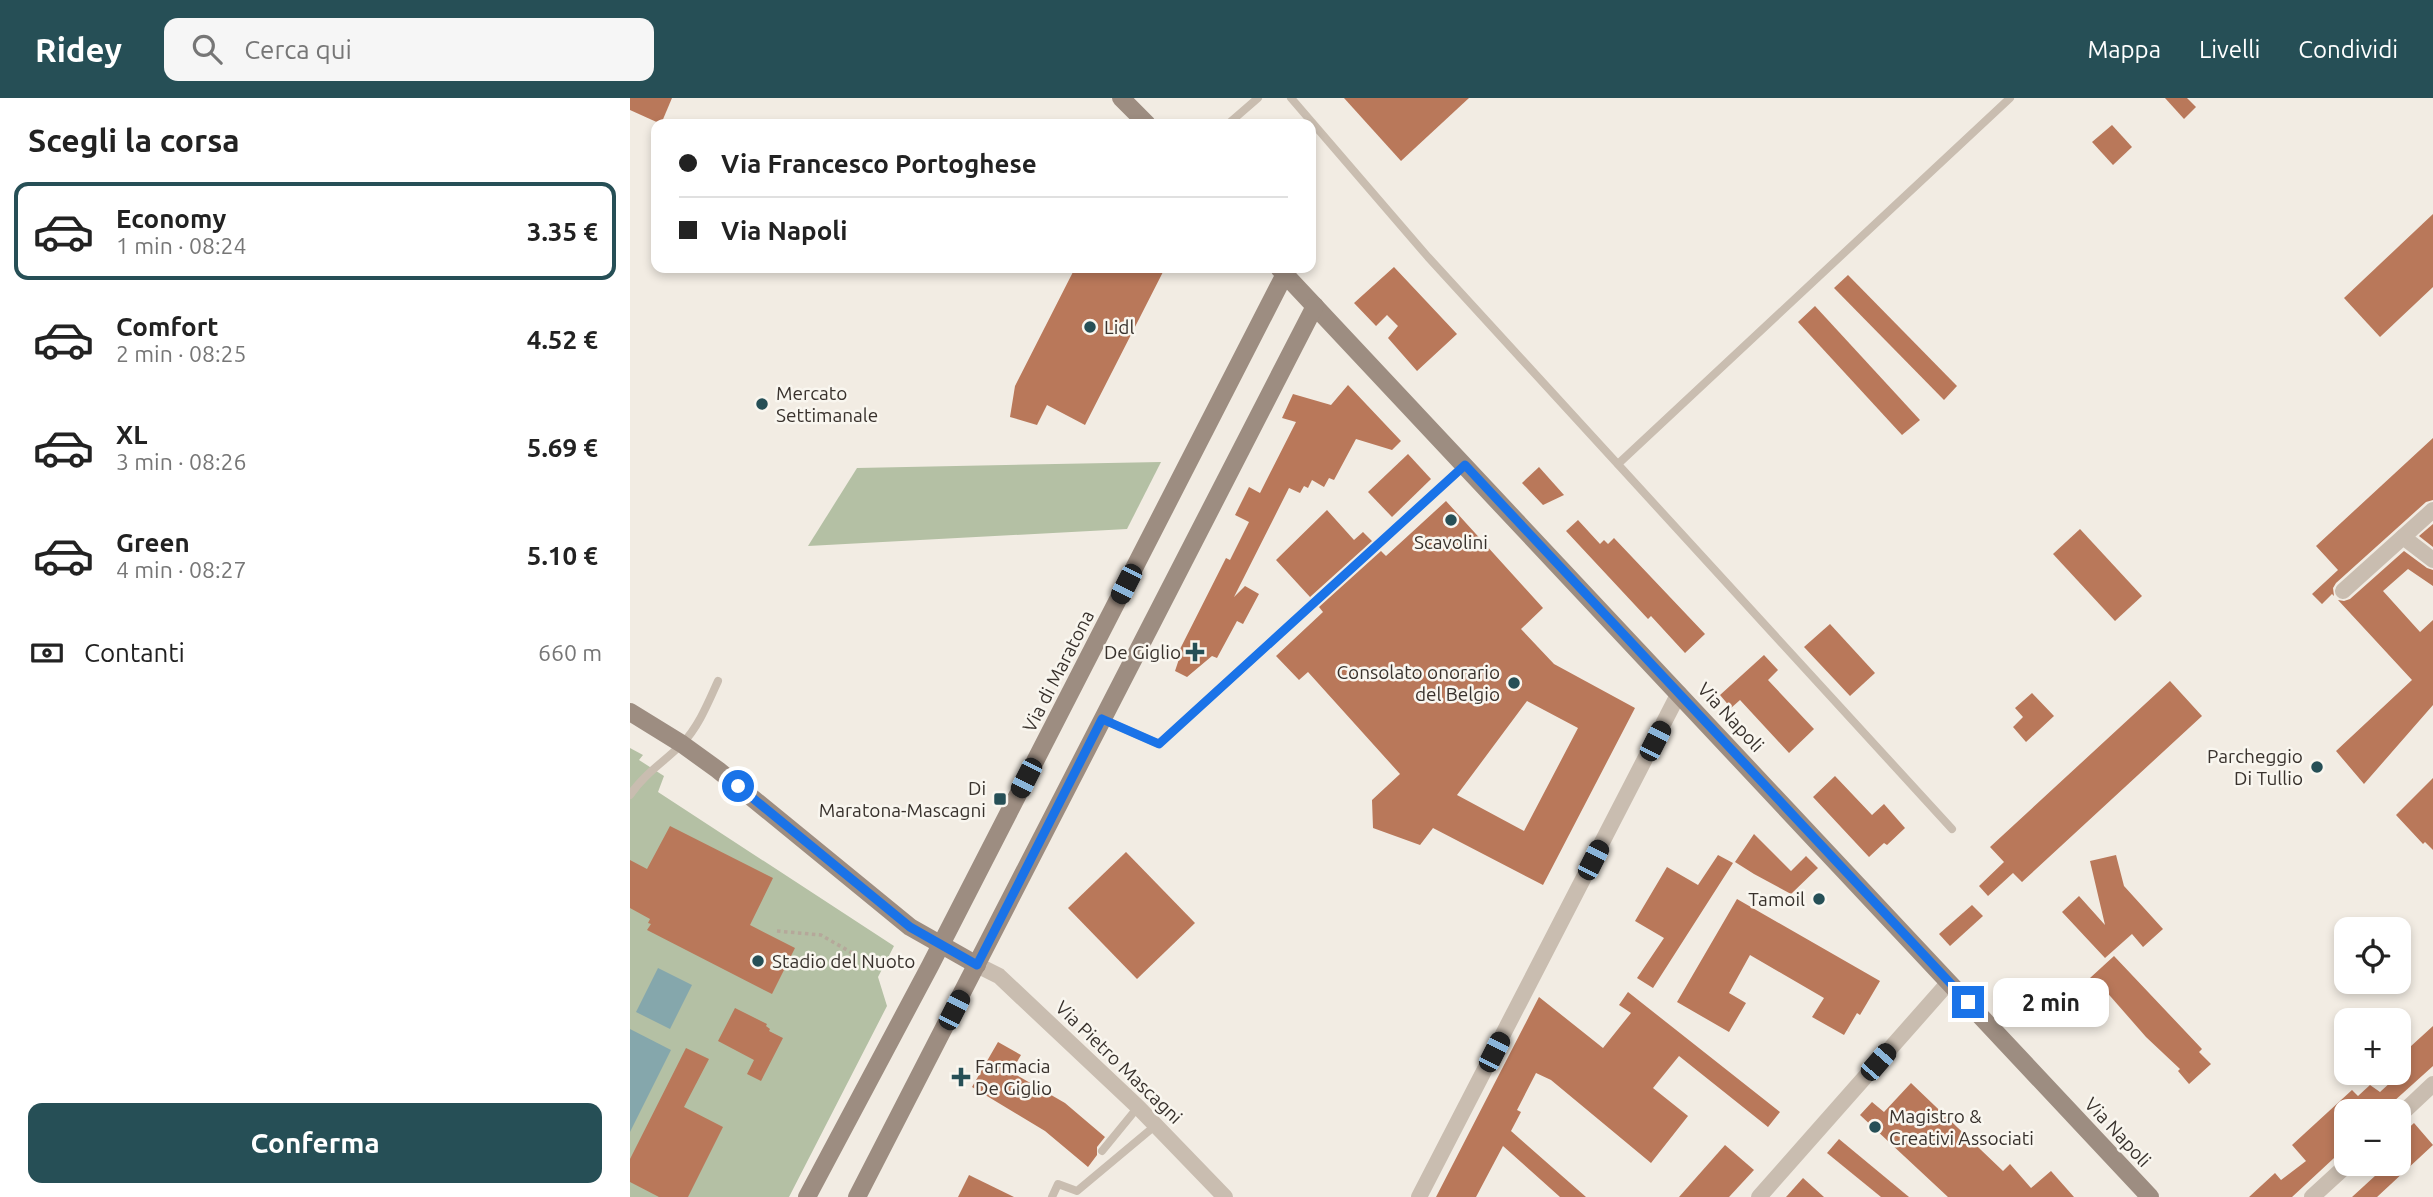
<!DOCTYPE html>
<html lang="it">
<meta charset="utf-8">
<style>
body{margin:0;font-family:Ubuntu,sans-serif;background:#f6f6f6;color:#222;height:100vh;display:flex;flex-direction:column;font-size:26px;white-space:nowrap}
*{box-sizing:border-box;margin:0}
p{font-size:23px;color:#767676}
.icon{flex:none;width:38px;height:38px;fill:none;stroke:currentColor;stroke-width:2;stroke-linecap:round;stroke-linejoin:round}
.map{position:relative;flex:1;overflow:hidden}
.panel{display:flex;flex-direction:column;background:#fff;width:630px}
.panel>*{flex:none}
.top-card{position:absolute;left:21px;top:21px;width:665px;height:154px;border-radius:14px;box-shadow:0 4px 10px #0003;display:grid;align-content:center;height:154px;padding:0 28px;background:#fff}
.controls{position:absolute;left:1704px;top:819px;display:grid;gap:14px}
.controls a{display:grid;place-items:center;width:77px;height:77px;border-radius:14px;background:#fff;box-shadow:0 4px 10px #0003;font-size:35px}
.end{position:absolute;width:32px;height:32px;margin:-16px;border:9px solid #1a73e8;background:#fff;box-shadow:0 0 0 4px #fff}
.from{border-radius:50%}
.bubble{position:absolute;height:49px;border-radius:14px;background:#fff;box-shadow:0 4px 10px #0003;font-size:23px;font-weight:700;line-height:49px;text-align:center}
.car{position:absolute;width:21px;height:42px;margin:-21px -10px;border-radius:9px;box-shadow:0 0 5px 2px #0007;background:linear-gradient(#222 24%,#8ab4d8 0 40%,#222 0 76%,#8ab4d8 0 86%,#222 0)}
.top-card b{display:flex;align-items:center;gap:24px;height:66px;font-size:26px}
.top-card b+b{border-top:2px solid #e0e0e0}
.top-card i{width:18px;height:18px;background:#222}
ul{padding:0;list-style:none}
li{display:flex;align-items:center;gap:21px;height:98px;margin:0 14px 10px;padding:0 14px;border:4px solid transparent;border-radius:14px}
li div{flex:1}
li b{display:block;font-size:26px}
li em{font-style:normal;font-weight:700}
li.on{border-color:#264f56}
li>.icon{width:63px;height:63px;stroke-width:1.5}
h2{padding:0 28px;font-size:32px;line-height:84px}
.pay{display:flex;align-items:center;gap:18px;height:77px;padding:0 28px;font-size:26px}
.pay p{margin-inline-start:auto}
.cta{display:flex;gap:14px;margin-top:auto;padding:14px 28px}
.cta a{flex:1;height:80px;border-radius:14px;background:#264f56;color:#fff;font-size:28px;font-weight:700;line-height:80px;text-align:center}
header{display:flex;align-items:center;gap:42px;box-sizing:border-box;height:98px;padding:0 35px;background:#264f56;color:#fff}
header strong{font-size:33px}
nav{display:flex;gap:38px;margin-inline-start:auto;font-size:24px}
.search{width:490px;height:63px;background:#f6f6f6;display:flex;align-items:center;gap:18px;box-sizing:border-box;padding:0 24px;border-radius:14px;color:#767676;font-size:26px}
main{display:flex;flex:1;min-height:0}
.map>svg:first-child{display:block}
.green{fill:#b4c0a4}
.water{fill:#85a7ac}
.building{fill:#b9785a;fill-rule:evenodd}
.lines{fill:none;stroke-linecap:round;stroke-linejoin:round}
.path{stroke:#b5a89a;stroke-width:3.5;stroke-dasharray:3.5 3.5;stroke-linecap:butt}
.lane{stroke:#c9bdb0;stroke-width:8}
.street{stroke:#c9bdb0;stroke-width:16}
.secondary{stroke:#9d8d81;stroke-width:18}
.route{stroke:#1a73e8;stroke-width:9}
.poi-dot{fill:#264f56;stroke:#f9f6ef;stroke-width:2.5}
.labels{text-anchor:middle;stroke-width:5;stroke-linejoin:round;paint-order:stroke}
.poi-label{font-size:19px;fill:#39322d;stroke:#f9f6ef;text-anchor:start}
.street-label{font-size:19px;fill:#39322d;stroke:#f9f6ef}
</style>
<header>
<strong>Ridey</strong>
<div class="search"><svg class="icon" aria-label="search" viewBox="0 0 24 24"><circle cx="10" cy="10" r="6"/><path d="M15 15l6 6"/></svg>Cerca qui</div>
<nav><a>Mappa</a><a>Livelli</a><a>Condividi</a></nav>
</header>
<main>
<section class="panel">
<h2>Scegli la corsa</h2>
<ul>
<li class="on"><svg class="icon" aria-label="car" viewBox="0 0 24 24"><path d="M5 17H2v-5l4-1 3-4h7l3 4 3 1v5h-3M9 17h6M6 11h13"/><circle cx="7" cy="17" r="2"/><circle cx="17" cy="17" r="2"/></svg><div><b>Economy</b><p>1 min · 08:24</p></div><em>3.35 €</em></li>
<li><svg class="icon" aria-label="car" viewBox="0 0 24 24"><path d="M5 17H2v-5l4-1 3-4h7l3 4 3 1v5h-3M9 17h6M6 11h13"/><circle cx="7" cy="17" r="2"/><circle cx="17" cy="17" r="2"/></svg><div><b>Comfort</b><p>2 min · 08:25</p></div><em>4.52 €</em></li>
<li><svg class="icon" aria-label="car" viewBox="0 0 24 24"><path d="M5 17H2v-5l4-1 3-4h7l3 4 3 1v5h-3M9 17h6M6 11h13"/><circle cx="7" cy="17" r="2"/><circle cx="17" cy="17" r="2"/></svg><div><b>XL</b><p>3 min · 08:26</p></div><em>5.69 €</em></li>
<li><svg class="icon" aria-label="car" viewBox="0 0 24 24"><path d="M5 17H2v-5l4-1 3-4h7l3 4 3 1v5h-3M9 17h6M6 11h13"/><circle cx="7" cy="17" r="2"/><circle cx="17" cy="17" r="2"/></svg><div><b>Green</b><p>4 min · 08:27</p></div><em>5.10 €</em></li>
</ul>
<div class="pay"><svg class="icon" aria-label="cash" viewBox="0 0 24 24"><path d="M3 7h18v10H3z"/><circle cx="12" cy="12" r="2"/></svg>Contanti<p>660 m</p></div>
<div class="cta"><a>Conferma</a></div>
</section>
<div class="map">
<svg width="1803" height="1099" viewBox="0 0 1803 1099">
<rect width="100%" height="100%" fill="#f2ece3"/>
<g class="green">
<path d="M 531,364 L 497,431 L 178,448 L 227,370 Z"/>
<path d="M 0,650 L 13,657 L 9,662 L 34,678 L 28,694 L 264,848 L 248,879 L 257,908 L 159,1099 L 0,1099 Z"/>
</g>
<g class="water">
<path d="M 28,870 L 62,887 L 40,931 L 6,914 Z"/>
<path d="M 0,931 L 41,952 L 0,1034 Z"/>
</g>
<g class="building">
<path d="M 0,0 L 42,0 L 31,26 L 0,12 Z"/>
<path d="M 714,0 L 839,0 L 771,63 Z"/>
<path d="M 1535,0 L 1557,0 L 1566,9 L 1554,21 Z"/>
<path d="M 1482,27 L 1502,49 L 1483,67 L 1462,44 Z"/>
<path d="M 1803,116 L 1803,189 L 1750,239 L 1714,200 Z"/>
<path d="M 764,169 L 827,236 L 787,273 L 758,240 L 768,228 L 757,217 L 746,228 L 724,205 Z"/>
<path d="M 445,170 L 535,170 L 455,327 L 417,307 L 407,327 L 380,319 L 385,288 Z"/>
<path d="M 1218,177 L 1327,288 L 1314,302 L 1204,190 Z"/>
<path d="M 1185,208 L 1290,322 L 1272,337 L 1168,224 Z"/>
<path d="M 718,287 L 771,343 L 762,352 L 726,341 L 704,382 L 699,380 L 694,389 L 682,382 L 678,390 L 674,388 L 670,395 L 659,390 L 604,499 L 615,488 L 629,496 L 613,526 L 607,523 L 587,560 L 582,558 L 557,579 L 545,573 L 549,561 L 546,559 L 596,460 L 600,462 L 619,424 L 605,417 L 619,389 L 630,395 L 666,324 L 652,320 L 663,296 L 701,307 Z"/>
<path d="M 1803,340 L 1803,402 L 1796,404 L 1706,485 L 1703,490 L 1704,498 L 1702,496 L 1692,506 L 1682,496 L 1708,472 L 1686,448 Z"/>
<path d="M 778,356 L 801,381 L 762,419 L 738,394 Z"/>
<path d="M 909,369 L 934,397 L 913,407 L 892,385 Z"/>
<path d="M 816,403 L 913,510 L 891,531 L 924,566 L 1005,610 L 913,787 L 803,730 L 790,747 L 743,730 L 742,702 L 770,676 L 678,574 L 669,582 L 646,558 L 693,514 L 689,509 L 751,453 L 756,458 ZM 897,603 L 948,630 L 894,733 L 827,697 Z"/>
<path d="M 697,412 L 724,442 L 733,434 L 742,443 L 680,499 L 646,462 Z"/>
<path d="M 948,422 L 970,446 L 974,442 L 978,446 L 984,440 L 1075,536 L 1055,555 L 1021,518 L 1018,521 L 936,433 Z"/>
<path d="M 1803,426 L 1803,449 L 1789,438 Z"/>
<path d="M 1450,431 L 1512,498 L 1485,523 L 1423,456 Z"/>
<path d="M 1774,453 L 1797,470 L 1803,472 L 1803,488 L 1778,471 L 1753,493 L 1790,534 L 1803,522 L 1803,607 L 1734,686 L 1706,653 L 1782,582 L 1708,502 L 1714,503 L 1720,501 Z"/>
<path d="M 1200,526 L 1245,575 L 1220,598 L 1174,549 Z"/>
<path d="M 1134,557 L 1148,572 L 1138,582 L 1184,631 L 1159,655 L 1110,602 L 1101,610 L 1090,597 Z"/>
<path d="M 1540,583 L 1572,618 L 1392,784 L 1383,775 L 1358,798 L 1349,788 L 1374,764 L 1360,749 Z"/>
<path d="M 1402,595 L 1424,618 L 1396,644 L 1383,629 L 1393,619 L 1385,610 Z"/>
<path d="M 1205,678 L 1242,717 L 1254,706 L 1275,730 L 1257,747 L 1254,745 L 1239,759 L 1183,699 Z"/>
<path d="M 1803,680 L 1803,752 L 1795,744 L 1793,746 L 1766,717 Z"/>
<path d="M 40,728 L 143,780 L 120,827 L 165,850 L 142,896 L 17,832 L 21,826 L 18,825 L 20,821 L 0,810 L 0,762 L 17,771 Z"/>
<path d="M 1124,736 L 1161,773 L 1176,758 L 1188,770 L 1161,796 L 1124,776 L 1105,764 Z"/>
<path d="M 496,754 L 565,825 L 507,881 L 438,810 Z"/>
<path d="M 1088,757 L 1103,765 L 1023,890 L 1007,880 L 1034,840 L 1005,823 L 1037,769 L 1068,787 Z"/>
<path d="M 1486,757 L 1494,788 L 1533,831 L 1513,849 L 1502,836 L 1475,860 L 1432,814 L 1449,798 L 1475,827 L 1460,763 Z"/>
<path d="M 1107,801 L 1250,883 L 1230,917 L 1227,915 L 1214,937 L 1182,919 L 1194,900 L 1120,857 L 1099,895 L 1116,905 L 1099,934 L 1047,904 Z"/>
<path d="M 1342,807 L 1353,818 L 1320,848 L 1309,836 Z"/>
<path d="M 1484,858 L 1572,951 L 1569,954 L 1581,966 L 1559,986 L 1548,973 L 1550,971 L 1516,939 L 1474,891 L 1472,892 L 1460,880 Z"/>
<path d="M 998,894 L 1150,1014 L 1138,1029 L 1049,958 L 1023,990 L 1058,1018 L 1021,1065 L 921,982 L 906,975 L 887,1012 L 891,1014 L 881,1033 L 956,1099 L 930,1099 L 873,1048 L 846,1099 L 806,1099 L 909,899 L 973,950 L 1001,915 L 989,907 Z"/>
<path d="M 105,910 L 137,926 L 136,928 L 140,931 L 139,933 L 153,940 L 131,983 L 117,976 L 124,962 L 88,943 Z"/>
<path d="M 1803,928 L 1803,968 L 1753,1013 L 1717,1013 L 1717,1048 L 1662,1099 L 1619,1099 L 1645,1075 L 1651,1082 L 1676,1063 L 1662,1047 L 1722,992 L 1728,998 L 1740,987 L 1750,994 L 1774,972 L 1769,964 L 1769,959 Z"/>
<path d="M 368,944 L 391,957 L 381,974 L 435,1005 L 475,1039 L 467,1049 L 467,1057 L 458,1069 L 415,1033 L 342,989 Z"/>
<path d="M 56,950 L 79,961 L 54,1009 L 93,1029 L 58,1099 L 29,1099 L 0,1084 L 0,1061 Z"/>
<path d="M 1281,985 L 1373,1073 L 1380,1066 L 1401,1090 L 1421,1073 L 1444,1099 L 1318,1099 L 1230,1017 L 1242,1004 L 1254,1014 Z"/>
<path d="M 1784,1025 L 1803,1047 L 1747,1099 L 1722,1099 L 1758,1066 L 1769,1066 L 1769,1039 Z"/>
<path d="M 1209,1041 L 1279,1099 L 1251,1099 L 1197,1055 Z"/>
<path d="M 1095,1047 L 1124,1072 L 1099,1099 L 1049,1099 Z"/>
<path d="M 339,1077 L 384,1099 L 328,1099 Z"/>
<path d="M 1173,1080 L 1194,1099 L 1156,1099 Z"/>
</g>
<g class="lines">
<path class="path" d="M 147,833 L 191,837 L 224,856"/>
<g class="lane">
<path d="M 661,0 L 798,159 L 1322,731"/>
<path d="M 598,26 L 628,0"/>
<path d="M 988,366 L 1380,0"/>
<path d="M 472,621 L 529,646 L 835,367"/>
<path d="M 0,697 C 14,676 35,663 52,646 C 69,628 78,605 88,583"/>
<path d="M 472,1053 L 508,1009"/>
<path d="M 422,1099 L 428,1086 L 447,1093 L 526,1027"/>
</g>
<g class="street">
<path d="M 1773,439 L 1803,462"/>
<path d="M 1713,493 L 1803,412"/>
<path d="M 347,867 L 369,878 L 508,1009 L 595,1099"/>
<path d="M 1769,1018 L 1803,986"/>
<path d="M 789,1099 L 1049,595"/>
<path d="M 1129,1099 L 1319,884"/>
<path d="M 1682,1099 L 1718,1066"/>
</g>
<g class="secondary">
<path d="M 491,0 L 517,26"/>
<path d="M 649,170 L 1520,1099"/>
<path d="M 0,614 L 52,646 L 88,672 L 280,829 L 347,867"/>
<path d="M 177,1099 L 300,868 L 655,176"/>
<path d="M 227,1099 L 685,208"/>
</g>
</g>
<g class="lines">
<path class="route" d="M 108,688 L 280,829 L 347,867 L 472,621 L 529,646 L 835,367 L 1338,904"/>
</g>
<g class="poi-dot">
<circle cx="460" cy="229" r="7"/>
<circle cx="132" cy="306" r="7"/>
<circle cx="821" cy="422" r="7"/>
<path d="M561.5 543.5h7v7h7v7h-7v7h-7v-7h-7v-7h7z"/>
<circle cx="884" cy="585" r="7"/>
<circle cx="1687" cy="669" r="7"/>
<rect x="363" y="694" width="14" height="14" rx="3.5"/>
<circle cx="1189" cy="801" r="7"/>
<circle cx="128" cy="863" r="7"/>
<path d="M327.5 968.5h7v7h7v7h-7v7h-7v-7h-7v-7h7z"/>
<circle cx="1245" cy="1029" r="7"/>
</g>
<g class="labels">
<g class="poi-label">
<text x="474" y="236">Lidl</text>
<text x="146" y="302">Mercato<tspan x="146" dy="22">Settimanale</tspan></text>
<text x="821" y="451" text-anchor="middle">Scavolini</text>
<text x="551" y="561" text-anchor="end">De Giglio</text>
<text x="870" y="581" text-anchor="end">Consolato onorario<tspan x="870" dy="22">del Belgio</tspan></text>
<text x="1673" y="665" text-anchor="end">Parcheggio<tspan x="1673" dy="22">Di Tullio</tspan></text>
<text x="356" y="697" text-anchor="end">Di<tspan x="356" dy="22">Maratona-Mascagni</tspan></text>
<text x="1175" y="808" text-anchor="end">Tamoil</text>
<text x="142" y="870">Stadio del Nuoto</text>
<text x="345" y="975">Farmacia<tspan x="345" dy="22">De Giglio</tspan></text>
<text x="1259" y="1025">Magistro &amp;<tspan x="1259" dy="22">Creativi Associati</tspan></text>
</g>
<g class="street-label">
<text transform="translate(428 573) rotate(-63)" y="7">Via di Maratona</text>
<text transform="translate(1101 619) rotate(47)" y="7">Via Napoli</text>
<text transform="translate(489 964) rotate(44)" y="7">Via Pietro Mascagni</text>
<text transform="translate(1488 1034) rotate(47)" y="7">Via Napoli</text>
</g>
</g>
</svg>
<div class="controls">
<a><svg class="icon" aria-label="locate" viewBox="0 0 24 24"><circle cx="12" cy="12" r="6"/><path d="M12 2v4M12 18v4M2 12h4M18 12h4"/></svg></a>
<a>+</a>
<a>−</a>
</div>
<i class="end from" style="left:108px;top:688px"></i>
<i class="end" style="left:1338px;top:904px"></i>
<div class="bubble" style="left:1363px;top:880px;width:116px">2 min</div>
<i class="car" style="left:496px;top:486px;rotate:207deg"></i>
<i class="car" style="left:1025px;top:643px;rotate:27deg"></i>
<i class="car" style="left:396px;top:680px;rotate:207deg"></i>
<i class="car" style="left:963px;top:762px;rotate:27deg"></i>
<i class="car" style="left:324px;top:912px;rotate:27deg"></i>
<i class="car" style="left:864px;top:954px;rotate:27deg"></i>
<i class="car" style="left:1248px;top:964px;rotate:41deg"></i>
<div class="top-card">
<b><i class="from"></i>Via Francesco Portoghese</b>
<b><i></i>Via Napoli</b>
</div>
</div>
</main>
